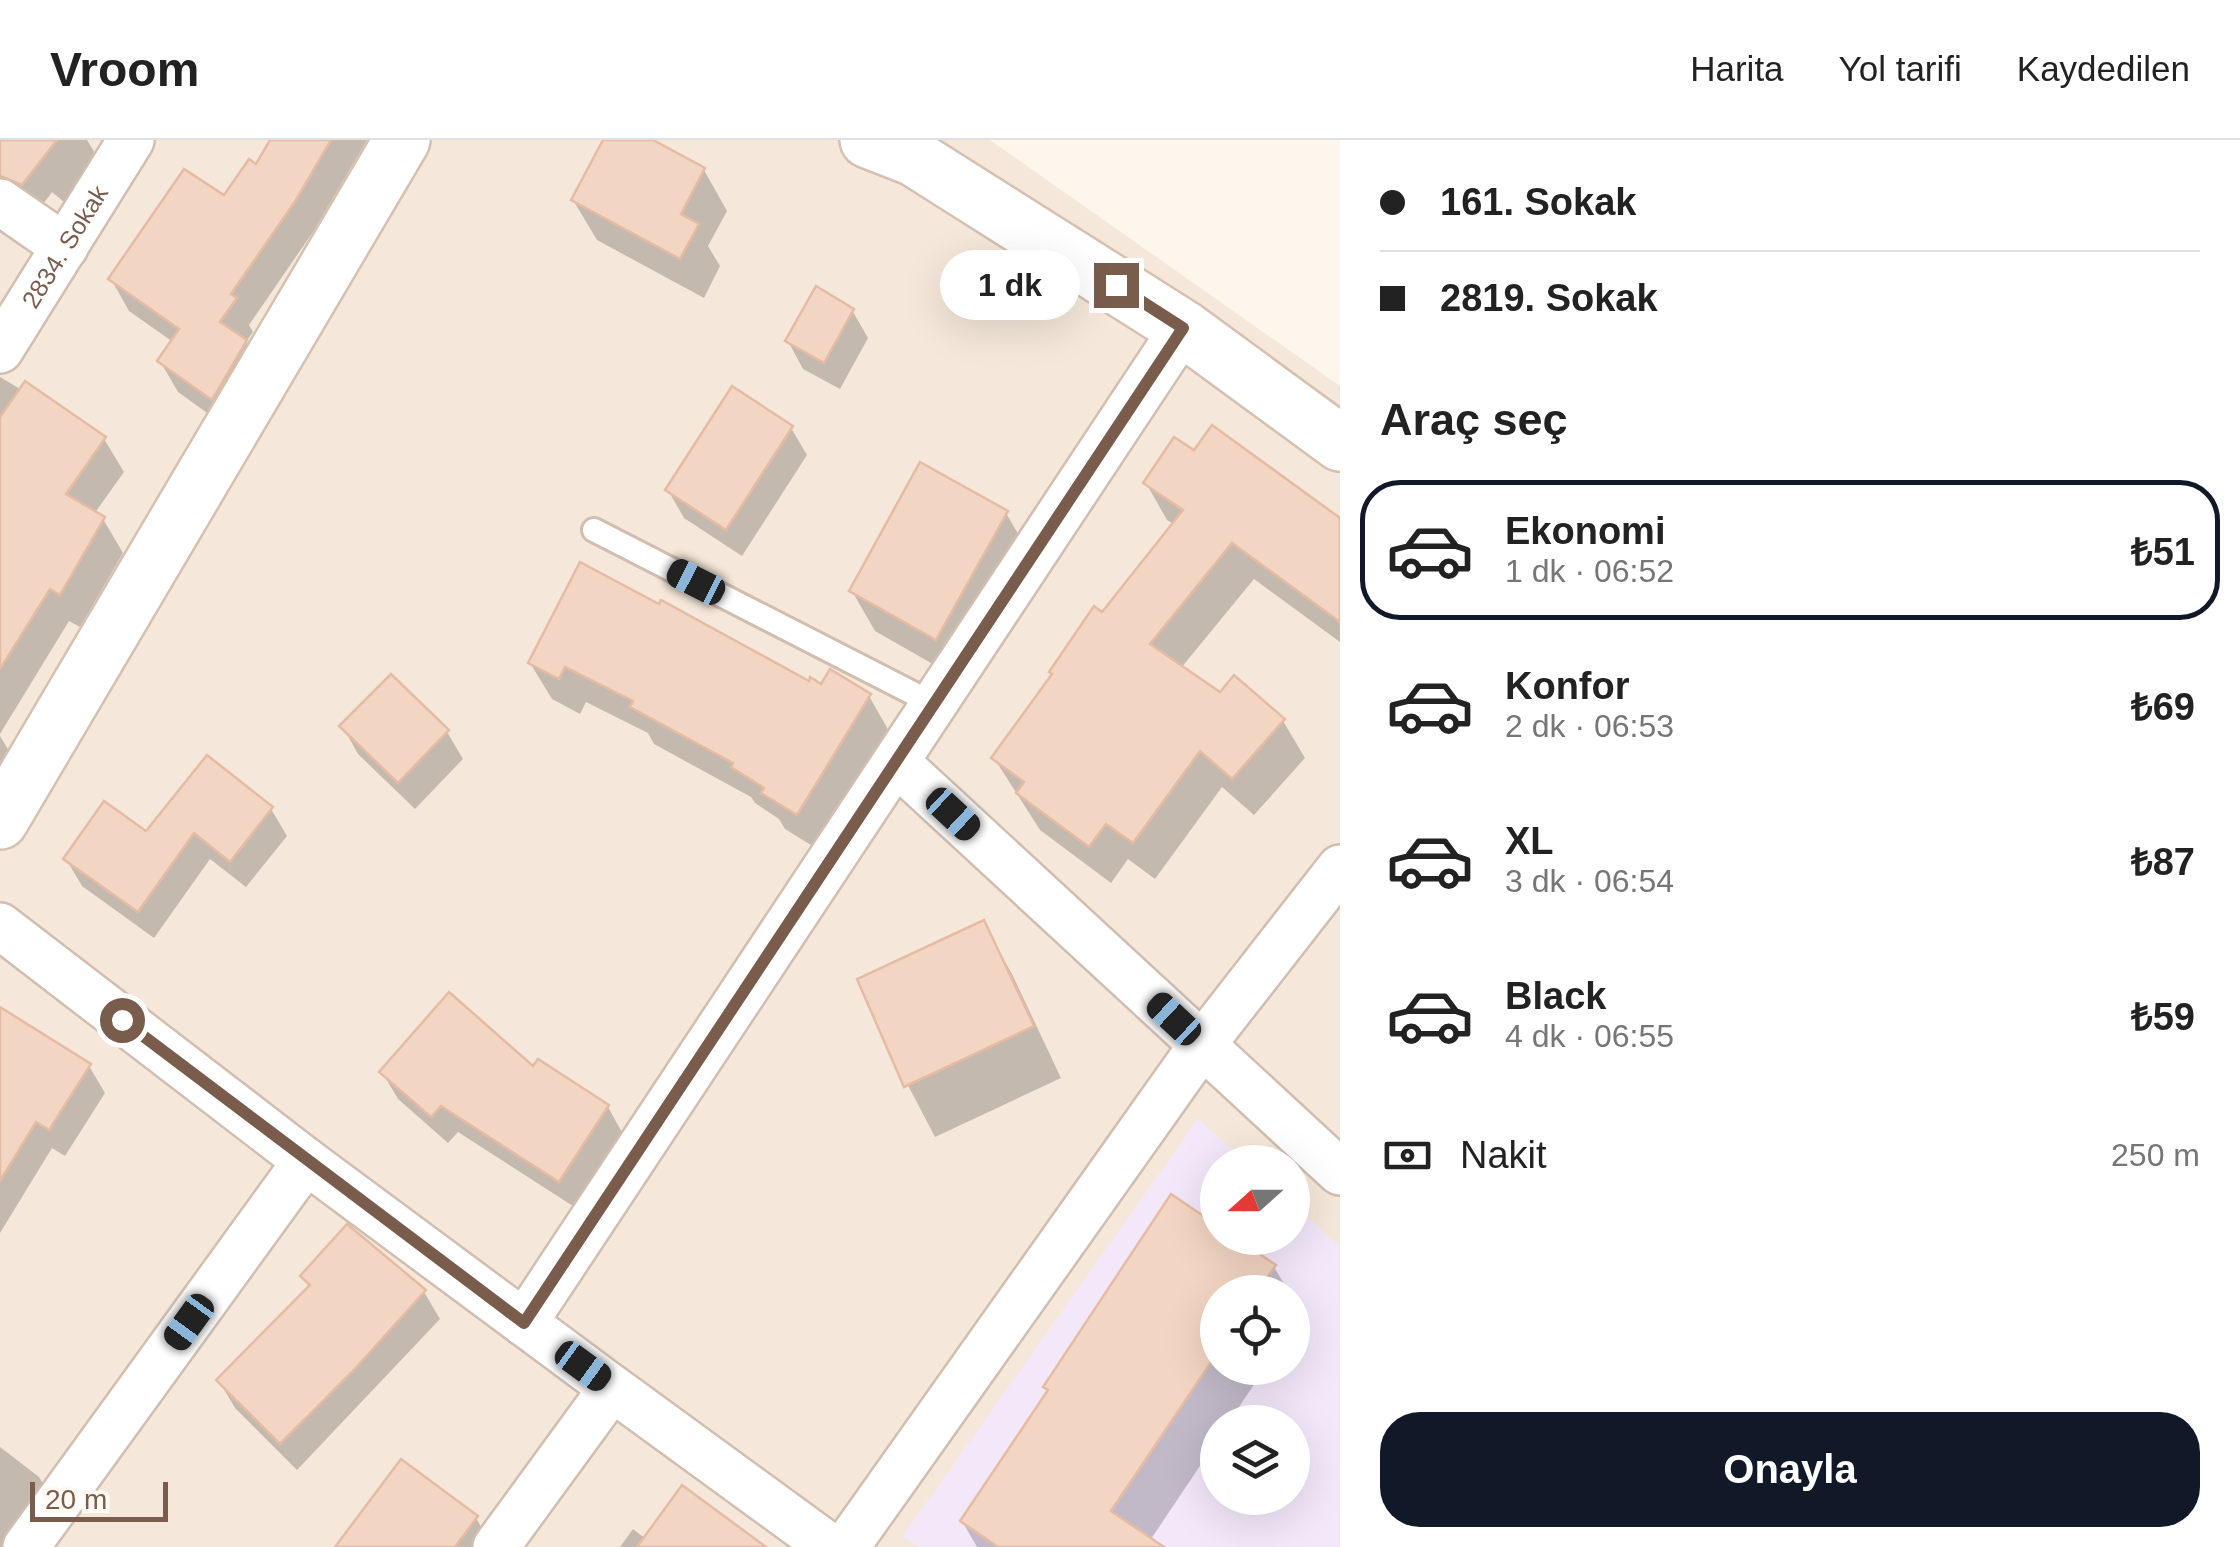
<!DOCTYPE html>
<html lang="tr">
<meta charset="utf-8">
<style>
body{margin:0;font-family:Arial,sans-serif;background:#f6f6f6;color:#222;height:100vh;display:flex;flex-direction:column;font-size:38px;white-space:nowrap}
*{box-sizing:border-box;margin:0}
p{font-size:32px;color:#767676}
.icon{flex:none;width:55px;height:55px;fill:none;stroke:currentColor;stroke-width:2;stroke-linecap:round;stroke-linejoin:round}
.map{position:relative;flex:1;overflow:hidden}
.sheet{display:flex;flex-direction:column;background:#fff;width:900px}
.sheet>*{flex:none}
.banner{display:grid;align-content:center;height:220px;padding:0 40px;background:#fff}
.needle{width:65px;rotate:249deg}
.controls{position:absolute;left:1200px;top:1005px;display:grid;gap:20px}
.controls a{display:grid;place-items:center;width:110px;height:110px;border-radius:50%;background:#fff;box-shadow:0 10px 40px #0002;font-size:50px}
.scale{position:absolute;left:30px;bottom:25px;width:138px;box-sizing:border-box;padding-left:10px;border:5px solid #7a5c4d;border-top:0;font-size:28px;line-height:35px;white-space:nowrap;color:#7a5c4d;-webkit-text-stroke:8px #fffaf3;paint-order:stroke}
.end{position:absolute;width:45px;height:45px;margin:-22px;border:12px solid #7a5c4d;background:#fff;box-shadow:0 0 0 5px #fff}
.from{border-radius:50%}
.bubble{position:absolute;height:70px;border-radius:35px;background:#fff;box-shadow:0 10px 40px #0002;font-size:32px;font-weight:700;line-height:70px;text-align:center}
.car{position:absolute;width:30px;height:60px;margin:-30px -15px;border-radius:12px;box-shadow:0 0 8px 2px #0007;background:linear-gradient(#222 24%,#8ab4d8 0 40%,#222 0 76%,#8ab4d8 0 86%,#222 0)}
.banner b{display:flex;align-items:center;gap:35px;height:95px;font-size:38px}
.banner b+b{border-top:2px solid #e0e0e0}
.banner i{width:25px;height:25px;background:#222}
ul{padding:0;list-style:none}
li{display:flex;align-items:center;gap:30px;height:140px;margin:0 20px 15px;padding:0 20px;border:5px solid transparent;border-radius:40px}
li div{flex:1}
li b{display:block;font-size:38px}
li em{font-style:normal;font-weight:700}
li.active{border-color:#111827}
li>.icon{width:90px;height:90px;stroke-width:1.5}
h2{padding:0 40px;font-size:45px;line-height:120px}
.pay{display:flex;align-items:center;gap:25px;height:110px;padding:0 40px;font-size:38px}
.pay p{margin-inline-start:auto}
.cta{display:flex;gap:20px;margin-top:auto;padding:20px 40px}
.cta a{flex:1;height:115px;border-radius:40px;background:#111827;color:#fff;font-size:40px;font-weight:700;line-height:115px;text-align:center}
header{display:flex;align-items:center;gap:60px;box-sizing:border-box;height:140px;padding:0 50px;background:#fff;border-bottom:2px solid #e0e0e0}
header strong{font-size:48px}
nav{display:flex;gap:55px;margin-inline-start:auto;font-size:35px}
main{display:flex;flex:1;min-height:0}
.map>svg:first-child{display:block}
.residential{fill:#f5e8da;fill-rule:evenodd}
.education{fill:#f3e8fa;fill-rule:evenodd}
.shadow{fill:#0003}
.building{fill:#f3d5c3;stroke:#e6bba3;stroke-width:2.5}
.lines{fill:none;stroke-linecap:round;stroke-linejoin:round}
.lane-casing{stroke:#d1beb0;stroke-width:28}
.street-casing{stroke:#d1beb0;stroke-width:50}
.secondary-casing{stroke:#d6c0b0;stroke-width:60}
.lane{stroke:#fff;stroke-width:22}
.street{stroke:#fff;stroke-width:45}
.secondary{stroke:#fff;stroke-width:55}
.route{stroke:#7a5c4d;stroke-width:12}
.labels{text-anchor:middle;stroke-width:8;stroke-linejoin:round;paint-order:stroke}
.street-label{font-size:25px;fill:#7a5c4d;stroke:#fffaf3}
</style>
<header>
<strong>Vroom</strong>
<nav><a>Harita</a><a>Yol tarifi</a><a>Kaydedilen</a></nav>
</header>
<main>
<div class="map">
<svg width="1340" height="1407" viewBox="0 0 1340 1407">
<rect width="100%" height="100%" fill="#fdf6ec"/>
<path class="residential" d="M 0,0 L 990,0 L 1340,246 L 1340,1407 L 0,1407 ZM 1218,1022 L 1292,1022 L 1292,1098 L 1218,1098 ZM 1218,1152 L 1292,1152 L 1292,1228 L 1218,1228 ZM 1218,1282 L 1292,1282 L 1292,1358 L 1218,1358 Z"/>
<path class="education" d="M 1198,979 L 1246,1022 L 1218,1022 L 1218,1098 L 1292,1098 L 1293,1064 L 1340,1107 L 1340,1407 L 920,1407 L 903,1396 ZM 1218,1152 L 1292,1152 L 1292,1228 L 1218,1228 ZM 1218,1282 L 1292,1282 L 1292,1358 L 1218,1358 Z"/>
<g class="shadow">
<path d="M 0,0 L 87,0 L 98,18 L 64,62 L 52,52 L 38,71 L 0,61 Z"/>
<path d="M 273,0 L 367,0 L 313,92 L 249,185 L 253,192 L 246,202 L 264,234 L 231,290 L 178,252 L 160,221 L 173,202 L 129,171 L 111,139 L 225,59 L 256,27 Z"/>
<path d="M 606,0 L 648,0 L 704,30 L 727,71 L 708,106 L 720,126 L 704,158 L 597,100 L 573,60 Z"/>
<path d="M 852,170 L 868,198 L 840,249 L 803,229 L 788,201 Z"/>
<path d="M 0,237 L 104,299 L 124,332 L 94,374 L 103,379 L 123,413 L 80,487 L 69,481 L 0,594 Z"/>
<path d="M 791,288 L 807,315 L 742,416 L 684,378 L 668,350 Z"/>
<path d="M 1194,313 L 1340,381 L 1340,502 L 1254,439 L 1181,528 L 1220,555 L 1283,581 L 1305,618 L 1254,675 L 1222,647 L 1155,739 L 1128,719 L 1111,743 L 1040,690 L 994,618 L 1175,385 L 1167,380 L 1146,343 Z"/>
<path d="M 1006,373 L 1029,413 L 959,539 L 875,491 L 852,451 Z"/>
<path d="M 530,523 L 809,544 L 869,556 L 890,593 L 819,710 L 785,689 L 779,679 L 755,663 L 751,657 L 654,604 L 648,593 L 586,562 L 580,574 L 552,559 Z"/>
<path d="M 343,587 L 447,592 L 463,619 L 415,669 L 358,614 Z"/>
<path d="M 0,596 L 12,616 L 0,636 Z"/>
<path d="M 271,669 L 287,696 L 246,747 L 210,719 L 154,798 L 82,746 L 66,719 L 147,694 Z"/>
<path d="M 983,783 L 1012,834 L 1061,938 L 935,997 L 876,884 Z"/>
<path d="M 0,889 L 89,926 L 105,953 L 65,1016 L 52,1008 L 0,1093 Z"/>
<path d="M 534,930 L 608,967 L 623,994 L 576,1068 L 458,992 L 448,1003 L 398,959 L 382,932 Z"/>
<path d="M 1218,1098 L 1230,1098 L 1274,1127 L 1289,1152 L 1218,1152 L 1218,1228 L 1265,1228 L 1229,1282 L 1218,1282 L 1218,1299 L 1149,1402 L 1152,1407 L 977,1407 L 962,1381 L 1049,1253 L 1046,1247 Z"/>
<path d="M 303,1136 L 424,1152 L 440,1179 L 297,1330 L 235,1268 L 219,1241 L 310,1149 Z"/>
<path d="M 1292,1159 L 1301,1174 L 1292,1187 Z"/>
<path d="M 0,1307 L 39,1337 L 55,1364 L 22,1407 L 0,1407 Z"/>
<path d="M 476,1378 L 493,1407 L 340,1407 Z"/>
<path d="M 633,1389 L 646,1399 L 751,1407 L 620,1407 Z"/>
</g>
<g class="building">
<path d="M 0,0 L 57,0 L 22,45 L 0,36 Z"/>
<path d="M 270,0 L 331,0 L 296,60 L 231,154 L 237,158 L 220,182 L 247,200 L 212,260 L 157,221 L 179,189 L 108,139 L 184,29 L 224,55 L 249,19 L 256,24 Z"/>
<path d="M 603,0 L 653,0 L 705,28 L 681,74 L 699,84 L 680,119 L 571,60 Z"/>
<path d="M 816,146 L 854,169 L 824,223 L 785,201 Z"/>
<path d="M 25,241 L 106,297 L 66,354 L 105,377 L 60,455 L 50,449 L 0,529 L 0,277 Z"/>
<path d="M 732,246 L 793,286 L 726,390 L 665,350 Z"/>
<path d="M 1212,285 L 1340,378 L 1340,482 L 1232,403 L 1150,504 L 1220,552 L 1234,535 L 1285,579 L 1232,639 L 1200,611 L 1133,703 L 1106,684 L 1089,707 L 1016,653 L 1024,642 L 991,618 L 1052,534 L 1049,532 L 1094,466 L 1102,472 L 1183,370 L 1143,343 L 1174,297 L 1194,310 Z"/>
<path d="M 920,322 L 1008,371 L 936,500 L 849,451 Z"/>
<path d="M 580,422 L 659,464 L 661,460 L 809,541 L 810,537 L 821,544 L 830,529 L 871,554 L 797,675 L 761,653 L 764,648 L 731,627 L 733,623 L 630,567 L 633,561 L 565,527 L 559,539 L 528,523 Z"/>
<path d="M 391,534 L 449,590 L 398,643 L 339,586 Z"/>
<path d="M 207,615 L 273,667 L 230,722 L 194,693 L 138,772 L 63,719 L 104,661 L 146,691 Z"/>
<path d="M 984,780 L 1034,886 L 904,947 L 857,839 Z"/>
<path d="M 449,852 L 533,926 L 538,919 L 609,965 L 559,1042 L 441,966 L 431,977 L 379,932 Z"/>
<path d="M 0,867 L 91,924 L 49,990 L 36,982 L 0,1041 Z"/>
<path d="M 1171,1054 L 1218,1086 L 1218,1098 L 1235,1098 L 1276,1125 L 1257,1152 L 1218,1152 L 1218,1212 L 1111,1371 L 1164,1407 L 998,1407 L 960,1381 L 1048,1250 L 1043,1247 Z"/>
<path d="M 347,1084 L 426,1150 L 351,1233 L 280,1304 L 216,1240 L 310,1145 L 300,1136 Z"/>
<path d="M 401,1319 L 478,1376 L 455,1407 L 335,1407 Z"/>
<path d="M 682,1345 L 766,1407 L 637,1407 Z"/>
</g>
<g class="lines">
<defs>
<path id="lane" d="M 594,390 L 934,564"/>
<g id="street">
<path d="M 0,62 L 65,107"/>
<path id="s1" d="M 0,210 L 131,0"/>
<path d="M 897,623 L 1340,1032"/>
<path d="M 0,786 L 306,1021 L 612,1248 L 496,1407"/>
<path d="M 524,1183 L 1183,188"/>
<path d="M 612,1248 L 830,1407"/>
<path d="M 26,1407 L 306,1021"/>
<path d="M 846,1407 L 1202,905 L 1340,728"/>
</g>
<g id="secondary">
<path d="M 868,0 L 914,18 L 1183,188 L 1340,303"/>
<path d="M 0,681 L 402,0"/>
</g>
</defs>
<use href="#lane" class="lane-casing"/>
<use href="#street" class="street-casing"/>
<use href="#secondary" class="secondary-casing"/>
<use href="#lane" class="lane"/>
<use href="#street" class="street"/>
<use href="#secondary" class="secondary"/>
</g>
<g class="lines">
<path class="route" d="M 122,880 L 524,1183 L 1183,188 L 1116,145"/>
</g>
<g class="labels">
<g class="street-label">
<text dy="9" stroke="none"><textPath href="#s1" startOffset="122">2834. Sokak</textPath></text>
</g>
</g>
</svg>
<div class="controls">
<a><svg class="needle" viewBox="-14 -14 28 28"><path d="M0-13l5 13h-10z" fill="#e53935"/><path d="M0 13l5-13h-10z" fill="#767676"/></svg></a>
<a><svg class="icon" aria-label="locate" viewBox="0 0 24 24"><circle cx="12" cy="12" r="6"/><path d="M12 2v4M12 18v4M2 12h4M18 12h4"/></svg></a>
<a><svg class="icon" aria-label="layers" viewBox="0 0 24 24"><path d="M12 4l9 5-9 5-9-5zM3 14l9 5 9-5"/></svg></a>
</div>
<div class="scale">20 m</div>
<i class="end from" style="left:122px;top:880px"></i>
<i class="end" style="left:1116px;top:145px"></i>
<div class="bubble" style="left:940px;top:110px;width:140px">1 dk</div>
<i class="car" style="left:696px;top:442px;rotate:297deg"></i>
<i class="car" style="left:953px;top:674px;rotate:133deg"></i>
<i class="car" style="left:1174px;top:879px;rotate:313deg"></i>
<i class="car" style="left:189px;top:1182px;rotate:216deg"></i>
<i class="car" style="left:583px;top:1226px;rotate:126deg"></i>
</div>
<section class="sheet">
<div class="banner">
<b><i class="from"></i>161. Sokak</b>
<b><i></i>2819. Sokak</b>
</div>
<h2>Araç seç</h2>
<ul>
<li class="active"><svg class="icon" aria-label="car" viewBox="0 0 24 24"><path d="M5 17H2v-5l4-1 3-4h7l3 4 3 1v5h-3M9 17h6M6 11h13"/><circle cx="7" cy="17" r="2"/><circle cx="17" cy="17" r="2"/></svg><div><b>Ekonomi</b><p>1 dk · 06:52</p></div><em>₺51</em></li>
<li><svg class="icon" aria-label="car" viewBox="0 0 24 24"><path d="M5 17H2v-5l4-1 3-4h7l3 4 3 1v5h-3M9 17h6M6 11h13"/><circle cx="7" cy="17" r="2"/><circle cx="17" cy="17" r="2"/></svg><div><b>Konfor</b><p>2 dk · 06:53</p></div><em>₺69</em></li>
<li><svg class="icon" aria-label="car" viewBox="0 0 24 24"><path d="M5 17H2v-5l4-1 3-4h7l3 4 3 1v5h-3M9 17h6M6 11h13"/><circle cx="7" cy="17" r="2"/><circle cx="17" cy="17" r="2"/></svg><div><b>XL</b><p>3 dk · 06:54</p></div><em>₺87</em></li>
<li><svg class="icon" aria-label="car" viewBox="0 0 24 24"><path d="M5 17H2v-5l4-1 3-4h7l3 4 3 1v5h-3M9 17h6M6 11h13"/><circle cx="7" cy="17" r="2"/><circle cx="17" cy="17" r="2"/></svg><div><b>Black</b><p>4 dk · 06:55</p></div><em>₺59</em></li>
</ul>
<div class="pay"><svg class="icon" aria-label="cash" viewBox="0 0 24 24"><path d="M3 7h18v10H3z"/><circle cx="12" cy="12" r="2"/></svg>Nakit<p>250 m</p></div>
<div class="cta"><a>Onayla</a></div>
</section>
</main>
